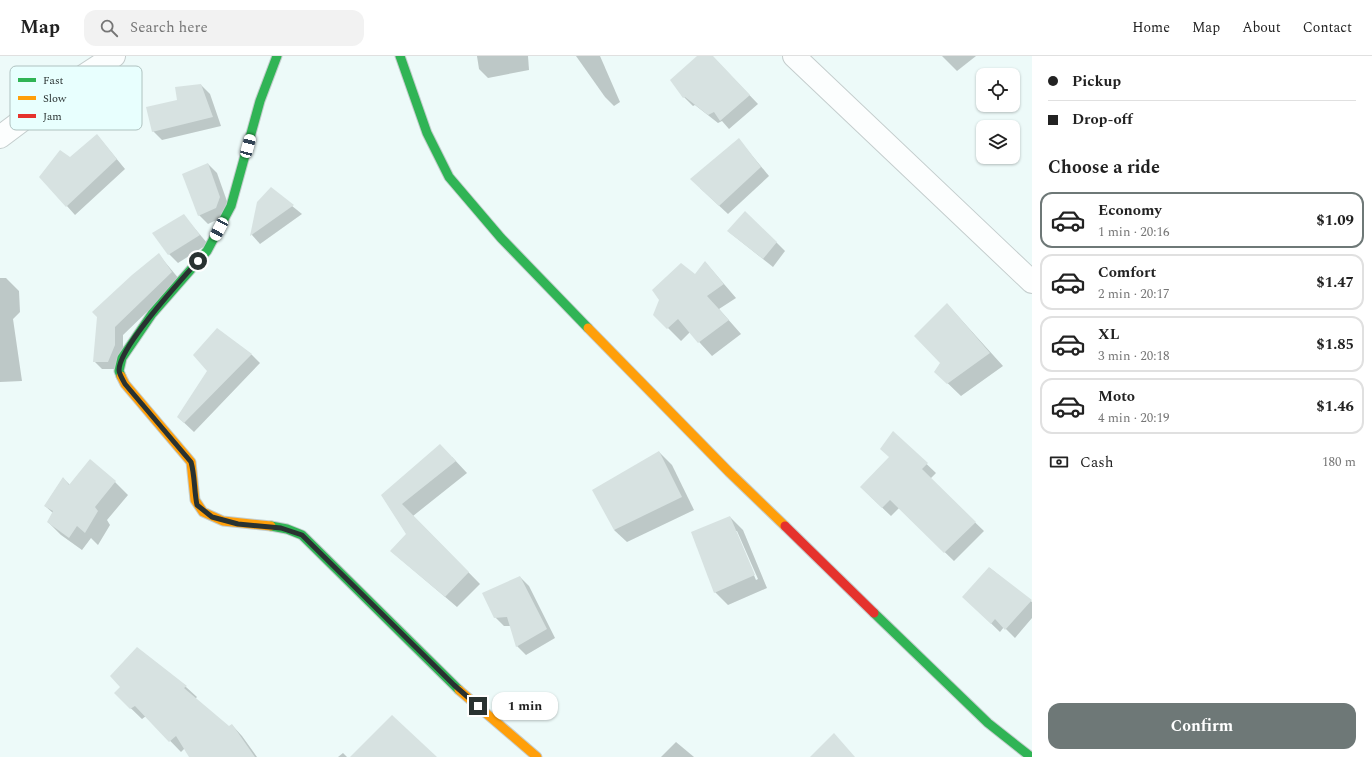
<!DOCTYPE html>
<meta charset="utf-8">
<style>
body{margin:0;font-family:Spectral,serif;background:#f2f2f2;color:#222;height:100vh;display:flex;flex-direction:column;font-size:15px;white-space:nowrap}
*{box-sizing:border-box;margin:0}
p{font-size:13px;color:#767676}
.icon{flex:none;width:22px;height:22px;fill:none;stroke:currentColor;stroke-width:2;stroke-linecap:round;stroke-linejoin:round}
.map{position:relative;flex:1;overflow:hidden}
.details{display:flex;flex-direction:column;background:#fff;width:340px}
.details>*{flex:none}
.guide{display:grid;align-content:center;height:88px;padding:0 16px;background:#fff}
.controls{position:absolute;left:976px;top:12px;display:grid;gap:8px}
.controls a{display:grid;place-items:center;width:44px;height:44px;border-radius:8px;background:#fff;box-shadow:0 1px 3px #0004;font-size:20px}
.end{position:absolute;width:18px;height:18px;margin:-9px;border:5px solid #293231;background:#fff;box-shadow:0 0 0 2px #fff}
.from{border-radius:50%}
.bubble{position:absolute;height:28px;border-radius:12px;background:#fff;box-shadow:0 1px 3px #0004;font-size:13px;font-weight:700;line-height:28px;text-align:center}
.car{position:absolute;width:12px;height:24px;margin:-12px -6px;border-radius:5px;box-shadow:0 0 3px 1px #0007;background:linear-gradient(#fff 24%,#345 0 40%,#fff 0 76%,#345 0 86%,#fff 0)}
.guide b{display:flex;align-items:center;gap:14px;height:38px;font-size:15px}
.guide b+b{border-top:1px solid #e0e0e0}
.guide i{width:10px;height:10px;background:#222}
ul{padding:0;list-style:none}
li{display:flex;align-items:center;gap:12px;height:56px;margin:0 8px 6px;padding:0 8px;border:2px solid #e0e0e0;border-radius:12px}
li div{flex:1}
li b{display:block;font-size:15px}
li em{font-style:normal;font-weight:700}
li.on{border-color:#6e7877}
li>.icon{width:36px;height:36px;stroke-width:1.5}
h2{padding:0 16px;font-size:18px;line-height:48px}
.pay{display:flex;align-items:center;gap:10px;height:44px;padding:0 16px;font-size:15px}
.pay p{margin-inline-start:auto}
.primary-button{display:flex;gap:8px;margin-top:auto;padding:8px 16px}
.primary-button a{flex:1;height:46px;border-radius:12px;background:#6e7877;color:#fff;font-size:16px;font-weight:700;line-height:46px;text-align:center}
header{display:flex;align-items:center;gap:24px;box-sizing:border-box;height:56px;padding:0 20px;background:#fff;border-bottom:1px solid #e0e0e0}
header strong{font-size:19px}
nav{display:flex;gap:22px;margin-inline-start:auto;font-size:14px}
.search{width:280px;height:36px;background:#f2f2f2;display:flex;align-items:center;gap:10px;box-sizing:border-box;padding:0 14px;border-radius:12px;color:#767676;font-size:15px}
main{display:flex;flex:1;min-height:0}
.map>svg:first-child{display:block}
.shadow{fill:#0003;fill-rule:evenodd}
.building{fill:#d7e2e1}
.lines{fill:none;stroke-linecap:round;stroke-linejoin:round}
.street-casing{stroke:#c4cdcd;stroke-width:24}
.fast-casing{stroke:#c4cdcd;stroke-width:11}
.slow-casing{stroke:#c4cdcd;stroke-width:11}
.jam-casing{stroke:#c4cdcd;stroke-width:11}
.street{stroke:#fcfefe;stroke-width:22}
.fast{stroke:#30b455;stroke-width:9}
.slow{stroke:#ff9f0a;stroke-width:9}
.jam{stroke:#e5322d;stroke-width:9}
.route{stroke:#293231;stroke-width:5}
.key{fill:#e8fffe;stroke:#afc2c0;stroke-width:1}
.key-label{font-size:11px;fill:#293231}
</style>
<header>
<strong>Map</strong>
<div class="search"><svg class="icon" aria-label="search" viewBox="0 0 24 24"><circle cx="10" cy="10" r="6"/><path d="M15 15l6 6"/></svg>Search here</div>
<nav><a>Home</a><a>Map</a><a>About</a><a>Contact</a></nav>
</header>
<main>
<div class="map">
<svg width="1032" height="701" viewBox="0 0 1032 701">
<rect width="100%" height="100%" fill="#edfaf9"/>
<g class="shadow">
<path d="M 477,0 L 528,0 L 529,14 L 488,22 L 479,13 Z"/>
<path d="M 576,0 L 600,0 L 620,46 L 614,50 L 605,41 Z"/>
<path d="M 699,0 L 712,0 L 758,48 L 729,73 L 722,65 L 718,67 L 695,49 L 693,50 L 684,41 Z"/>
<path d="M 942,0 L 976,0 L 957,15 Z"/>
<path d="M 201,29 L 210,38 L 221,70 L 162,84 L 153,75 L 178,44 Z"/>
<path d="M 97,79 L 125,113 L 75,159 L 41,121 L 70,102 Z"/>
<path d="M 739,84 L 769,120 L 728,158 L 700,132 Z"/>
<path d="M 208,108 L 217,117 L 229,151 L 225,160 L 208,168 L 199,159 Z"/>
<path d="M 271,133 L 302,158 L 260,188 L 252,179 L 258,146 Z"/>
<path d="M 184,160 L 208,188 L 178,207 L 169,198 Z"/>
<path d="M 729,176 L 776,186 L 785,195 L 773,211 Z"/>
<path d="M 159,199 L 180,224 L 123,279 L 123,298 L 116,313 L 102,313 L 94,305 L 133,220 Z"/>
<path d="M 706,207 L 736,242 L 719,253 L 741,278 L 712,300 L 690,276 L 681,285 L 654,258 L 695,219 Z"/>
<path d="M 0,222 L 6,222 L 19,235 L 20,256 L 13,263 L 22,325 L 0,326 Z"/>
<path d="M 947,248 L 1003,310 L 961,340 L 936,316 L 941,306 Z"/>
<path d="M 217,273 L 252,299 L 260,307 L 194,376 L 178,361 L 208,315 Z"/>
<path d="M 894,377 L 936,417 L 930,423 L 984,475 L 954,505 L 899,452 L 891,460 L 870,440 L 890,401 Z"/>
<path d="M 659,396 L 672,409 L 694,454 L 627,486 L 614,474 Z"/>
<path d="M 452,401 L 467,417 L 413,460 L 480,528 L 457,551 L 391,495 L 407,478 L 382,439 Z"/>
<path d="M 63,422 L 70,429 L 115,426 L 128,439 L 107,464 L 110,469 L 98,489 L 91,482 L 82,494 L 61,479 L 48,466 L 53,457 L 45,450 Z"/>
<path d="M 730,461 L 743,474 L 767,532 L 728,549 L 715,536 ZM 735,475 L 737,475 L 758,523 L 756,524 Z"/>
<path d="M 990,512 L 1032,546 L 1032,562 L 1015,582 L 1004,571 L 1000,576 L 972,549 Z"/>
<path d="M 520,521 L 529,530 L 555,582 L 526,599 L 517,590 L 511,570 L 504,570 L 495,561 Z"/>
<path d="M 137,592 L 186,631 L 197,641 L 195,643 L 229,671 L 232,669 L 242,680 L 257,701 L 190,701 L 185,692 L 181,696 L 146,660 L 142,663 L 115,637 L 121,631 Z"/>
<path d="M 676,686 L 694,701 L 661,701 Z"/>
<path d="M 343,697 L 347,701 L 338,701 Z"/>
</g>
<g class="building">
<path d="M 697,0 L 713,0 L 750,39 L 720,65 L 714,56 L 708,59 L 685,41 L 683,42 L 670,24 Z"/>
<path d="M 201,28 L 213,61 L 152,76 L 146,51 L 177,44 L 175,31 Z"/>
<path d="M 97,78 L 117,103 L 66,151 L 39,121 L 60,94 L 70,101 Z"/>
<path d="M 739,82 L 761,111 L 719,150 L 690,123 Z"/>
<path d="M 208,107 L 220,141 L 216,152 L 198,160 L 182,118 Z"/>
<path d="M 271,131 L 294,149 L 250,180 L 257,146 Z"/>
<path d="M 745,155 L 777,186 L 763,203 L 727,175 Z"/>
<path d="M 184,158 L 200,179 L 168,199 L 152,177 Z"/>
<path d="M 159,197 L 172,216 L 115,271 L 115,289 L 108,306 L 93,306 L 97,261 L 92,256 L 132,219 Z"/>
<path d="M 705,205 L 724,228 L 707,240 L 729,264 L 698,287 L 678,263 L 667,273 L 653,259 L 659,244 L 652,234 L 681,207 L 695,218 Z"/>
<path d="M 947,247 L 990,297 L 947,328 L 934,316 L 940,307 L 914,280 Z"/>
<path d="M 217,272 L 252,298 L 184,367 L 177,361 L 207,315 L 193,299 Z"/>
<path d="M 893,375 L 928,407 L 922,413 L 976,466 L 944,497 L 890,444 L 882,452 L 860,431 L 889,401 L 880,393 Z"/>
<path d="M 440,388 L 456,405 L 402,448 L 469,516 L 445,541 L 390,495 L 406,478 L 381,439 Z"/>
<path d="M 659,395 L 682,441 L 614,474 L 592,434 Z"/>
<path d="M 90,403 L 116,425 L 95,451 L 98,455 L 85,477 L 77,470 L 69,482 L 47,466 L 53,455 L 44,450 L 63,421 L 69,429 Z"/>
<path d="M 730,460 L 755,519 L 714,537 L 691,476 Z"/>
<path d="M 989,511 L 1032,544 L 1005,574 L 995,563 L 991,568 L 962,541 Z"/>
<path d="M 520,520 L 547,573 L 516,591 L 507,561 L 494,562 L 482,537 Z"/>
<path d="M 137,591 L 187,630 L 184,632 L 229,670 L 232,668 L 255,701 L 189,701 L 176,680 L 169,686 L 135,650 L 130,653 L 114,637 L 120,631 L 110,620 Z"/>
<path d="M 392,659 L 437,701 L 350,701 Z"/>
<path d="M 834,677 L 855,701 L 810,701 Z"/>
</g>
<g class="lines">
<defs>
<g id="street">
<path d="M 794,0 L 1032,226"/>
<path d="M 0,81 L 68,30 L 114,0"/>
</g>
<g id="fast">
<path d="M 400,0 L 427,77 L 449,121 L 501,182 L 588,272"/>
<path d="M 121,320 L 119,315 L 122,302 L 152,258 L 207,195 L 231,150 L 260,45 L 277,0"/>
<path d="M 271,470 L 287,473 L 302,479 L 459,634"/>
<path d="M 874,557 L 988,667 L 1031,701"/>
</g>
<g id="slow">
<path d="M 588,272 L 729,416 L 785,470"/>
<path d="M 121,320 L 125,328 L 191,406 L 195,444 L 203,456 L 223,465 L 271,470"/>
<path d="M 459,634 L 537,701"/>
</g>
<path id="jam" d="M 785,470 L 874,557"/>
</defs>
<use href="#street" class="street-casing"/>
<use href="#fast" class="fast-casing"/>
<use href="#slow" class="slow-casing"/>
<use href="#jam" class="jam-casing"/>
<use href="#street" class="street"/>
<use href="#fast" class="fast"/>
<use href="#slow" class="slow"/>
<use href="#jam" class="jam"/>
</g>
<g class="lines">
<path class="route" d="M 198,205 C 181,224 119,291 119,314 C 119,318 123,324 125,328 L 191,406 C 195,420 194,435 197,449 L 212,461 L 238,468 L 281,472 L 302,479 L 454,629 L 478,650"/>
</g>
<rect x="10" y="10" width="132" height="64" rx="6" class="key"/>
<rect x="18" y="22" width="18" height="4" fill="#30b455"/>
<rect x="18" y="40" width="18" height="4" fill="#ff9f0a"/>
<rect x="18" y="58" width="18" height="4" fill="#e5322d"/>
<g class="key-label">
<text x="43" y="28">Fast</text>
<text x="43" y="46">Slow</text>
<text x="43" y="64">Jam</text>
</g>
</svg>
<div class="controls">
<a><svg class="icon" aria-label="locate" viewBox="0 0 24 24"><circle cx="12" cy="12" r="6"/><path d="M12 2v4M12 18v4M2 12h4M18 12h4"/></svg></a>
<a><svg class="icon" aria-label="layers" viewBox="0 0 24 24"><path d="M12 4l9 5-9 5-9-5zM3 14l9 5 9-5"/></svg></a>
</div>
<i class="end from" style="left:198px;top:205px"></i>
<i class="end" style="left:478px;top:650px"></i>
<div class="bubble" style="left:492px;top:636px;width:66px">1 min</div>
<i class="car" style="left:248px;top:90px;rotate:15deg"></i>
<i class="car" style="left:219px;top:173px;rotate:208deg"></i>
</div>
<section class="details">
<div class="guide">
<b><i class="from"></i>Pickup</b>
<b><i></i>Drop-off</b>
</div>
<h2>Choose a ride</h2>
<ul>
<li class="on"><svg class="icon" aria-label="car" viewBox="0 0 24 24"><path d="M5 17H2v-5l4-1 3-4h7l3 4 3 1v5h-3M9 17h6M6 11h13"/><circle cx="7" cy="17" r="2"/><circle cx="17" cy="17" r="2"/></svg><div><b>Economy</b><p>1 min · 20:16</p></div><em>$1.09</em></li>
<li><svg class="icon" aria-label="car" viewBox="0 0 24 24"><path d="M5 17H2v-5l4-1 3-4h7l3 4 3 1v5h-3M9 17h6M6 11h13"/><circle cx="7" cy="17" r="2"/><circle cx="17" cy="17" r="2"/></svg><div><b>Comfort</b><p>2 min · 20:17</p></div><em>$1.47</em></li>
<li><svg class="icon" aria-label="car" viewBox="0 0 24 24"><path d="M5 17H2v-5l4-1 3-4h7l3 4 3 1v5h-3M9 17h6M6 11h13"/><circle cx="7" cy="17" r="2"/><circle cx="17" cy="17" r="2"/></svg><div><b>XL</b><p>3 min · 20:18</p></div><em>$1.85</em></li>
<li><svg class="icon" aria-label="car" viewBox="0 0 24 24"><path d="M5 17H2v-5l4-1 3-4h7l3 4 3 1v5h-3M9 17h6M6 11h13"/><circle cx="7" cy="17" r="2"/><circle cx="17" cy="17" r="2"/></svg><div><b>Moto</b><p>4 min · 20:19</p></div><em>$1.46</em></li>
</ul>
<div class="pay"><svg class="icon" aria-label="cash" viewBox="0 0 24 24"><path d="M3 7h18v10H3z"/><circle cx="12" cy="12" r="2"/></svg>Cash<p>180 m</p></div>
<div class="primary-button"><a>Confirm</a></div>
</section>
</main>
